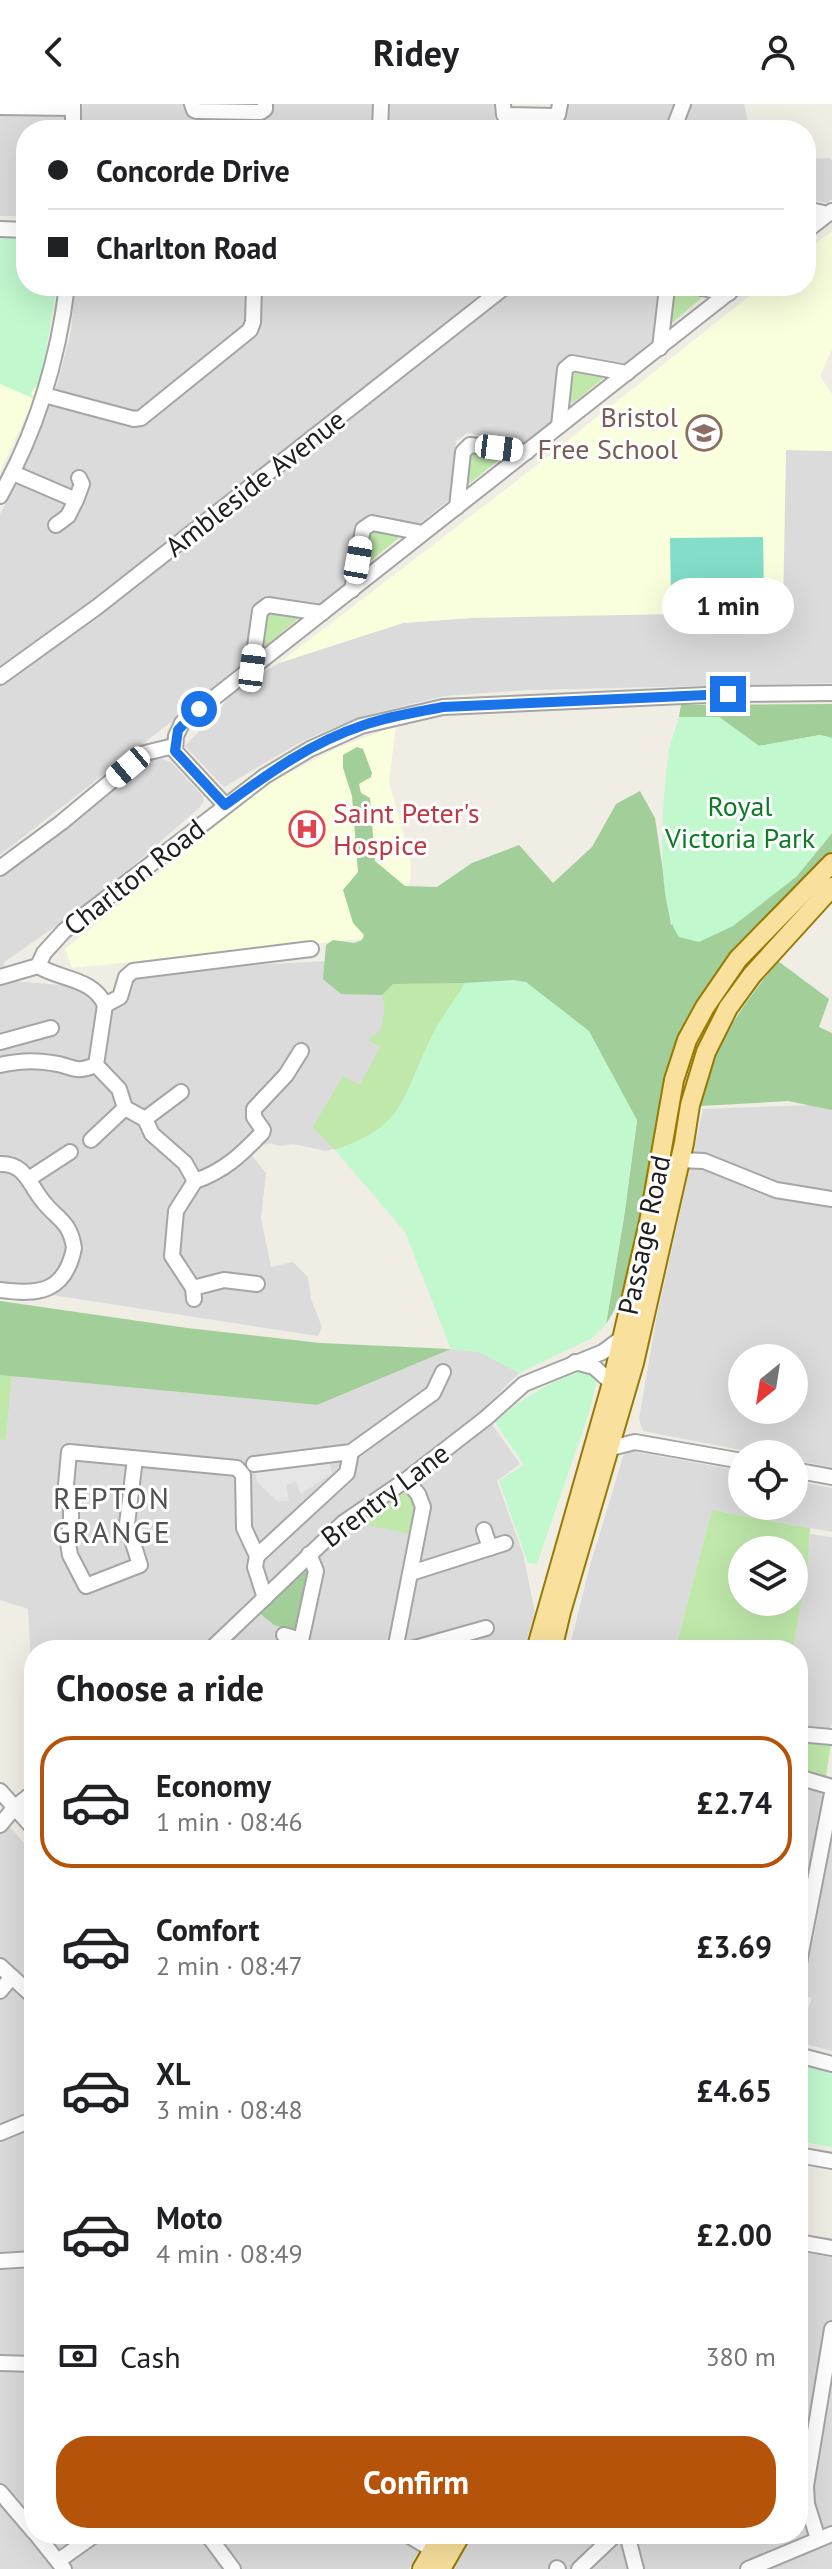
<!DOCTYPE html>
<meta charset="utf-8">
<style>
body{margin:0;font-family:"PT Sans",sans-serif;background:#f2f2f2;color:#202124;height:100vh;display:flex;flex-direction:column;font-size:30px;white-space:nowrap}
*{box-sizing:border-box;margin:0}
p{font-size:26px;color:#757577}
.icon{flex:none;width:44px;height:44px;fill:none;stroke:currentColor;stroke-width:2;stroke-linecap:round;stroke-linejoin:round}
.map{position:relative;flex:1;overflow:hidden}
.drawer{position:absolute;left:24px;top:1536px;width:784px;height:904px;display:flex;flex-direction:column;background:#fff;border-radius:32px;box-shadow:0 8px 32px #0002}
.drawer>*{flex:none}
.banner{position:absolute;left:16px;top:16px;width:800px;height:176px;border-radius:32px;box-shadow:0 8px 32px #0002;display:grid;align-content:center;height:176px;padding:0 32px;background:#fff}
.needle{width:52px;rotate:210deg}
.buttons{position:absolute;left:728px;top:1240px;display:grid;gap:16px}
.buttons a{display:grid;place-items:center;width:80px;height:80px;border-radius:50%;background:#fff;box-shadow:0 8px 32px #0002;font-size:40px}
.end{position:absolute;width:36px;height:36px;margin:-18px;border:10px solid #1a73e8;background:#fff;box-shadow:0 0 0 4px #fff}
.from{border-radius:50%}
.bubble{position:absolute;height:56px;border-radius:28px;background:#fff;box-shadow:0 8px 32px #0002;font-size:26px;font-weight:700;line-height:56px;text-align:center}
.car{position:absolute;width:24px;height:48px;margin:-24px -12px;border-radius:10px;box-shadow:0 0 6px 2px #0007;background:linear-gradient(#fff 24%,#345 0 40%,#fff 0 76%,#345 0 86%,#fff 0)}
.banner b{display:flex;align-items:center;gap:28px;height:76px;font-size:30px}
.banner b+b{border-top:2px solid #e0e0e0}
.banner i{width:20px;height:20px;background:#202124}
ul{padding:0;list-style:none}
li{display:flex;align-items:center;gap:24px;height:132px;margin:0 16px 12px;padding:0 16px;border:4px solid transparent;border-radius:32px}
li div{flex:1}
li b{display:block;font-size:30px}
li em{font-style:normal;font-weight:700}
li.current{border-color:#b45309}
li>.icon{width:72px;height:72px;stroke-width:1.5}
h2{padding:0 32px;font-size:36px;line-height:96px}
.pay{display:flex;align-items:center;gap:20px;height:88px;padding:0 32px;font-size:30px}
.pay p{margin-inline-start:auto}
.action{display:flex;gap:16px;margin-top:auto;padding:16px 32px}
.action a{flex:1;height:92px;border-radius:32px;background:#b45309;color:#fff;font-size:32px;font-weight:700;line-height:92px;text-align:center}
header{display:flex;justify-content:space-between;align-items:center;height:104px;padding:0 32px;background:#fff;font-size:36px;font-weight:700}
.map>svg:first-child{display:block}
.residential{fill:#dcdbdb;fill-rule:evenodd}
.education{fill:#f9fedd}
.grass{fill:#bfe8aa;fill-rule:evenodd}
.forest{fill:#a1ce99}
.park{fill:#c1f8ce}
.pitch{fill:#83ddc8}
.parking{fill:#e6e6e6}
.lines{fill:none;stroke-linecap:round;stroke-linejoin:round}
.minor-casing{stroke:#a5a5a5;stroke-width:18}
.major-casing{stroke:#957b02;stroke-width:22}
.minor{stroke:#fff;stroke-width:14}
.major{stroke:#fae09d;stroke-width:18}
.route{stroke:#1a73e8;stroke-width:10}
.labels{text-anchor:middle;stroke-width:6;stroke-linejoin:round;paint-order:stroke}
.education-label{font-size:28px;fill:#785e54;stroke:#fff;text-anchor:end}
.street-label{font-size:28px;fill:#1e1e1e;stroke:#fff}
.park-label{font-size:28px;fill:#0d7b27;stroke:#fff}
.health-label{font-size:28px;fill:#be3a42;stroke:#fff;text-anchor:start}
.neighbourhood-label{font-size:30px;letter-spacing:2px;fill:#515151;stroke:#fff}
</style>
<header><svg class="icon" aria-label="back" viewBox="0 0 24 24"><path d="M15 5l-7 7 7 7"/></svg>Ridey<svg class="icon" aria-label="person" viewBox="0 0 24 24"><circle cx="12" cy="8" r="4"/><path d="M4 21q1-7 8-7t8 7"/></svg></header>
<div class="map">
<svg width="832" height="2465" viewBox="0 0 832 2465">
<rect width="100%" height="100%" fill="#efede4"/>
<g class="residential">
<path d="M 83,0 L 185,0 L 190,10 L 271,0 L 495,0 L 495,17 L 566,19 L 567,0 L 744,0 L 750,26 L 26,26 L 26,112 L 0,112 L 0,8 L 82,10 Z"/>
<path d="M 830,54 L 832,57 L 832,95 L 827,99 L 806,95 L 806,55 Z"/>
<path d="M 75,182 L 660,182 L 657,233 L 625,259 L 572,250 L 559,259 L 553,316 L 522,340 L 467,329 L 456,337 L 452,394 L 420,419 L 369,411 L 356,421 L 346,479 L 321,499 L 268,492 L 251,505 L 248,558 L 0,751 L 0,410 L 31,350 L 58,278 L 71,227 Z"/>
<path d="M 786,346 L 832,347 L 832,579 L 529,586 L 444,592 L 368,611 L 328,626 L 299,639 L 224,683 L 185,642 L 219,607 L 233,586 L 279,559 L 403,519 L 471,514 Z"/>
<path d="M 156,653 L 171,658 L 202,691 L 204,696 L 200,703 L 97,793 L 3,859 L 12,877 L 74,882 L 91,889 L 99,903 L 137,869 L 168,865 L 454,851 L 465,879 L 402,1000 L 362,1037 L 325,1047 L 293,1040 L 279,1042 L 271,1039 L 259,1042 L 252,1052 L 266,1069 L 261,1114 L 271,1163 L 293,1158 L 308,1173 L 311,1195 L 322,1223 L 318,1232 L 0,1183 L 0,774 Z"/>
<path d="M 811,1001 L 832,1004 L 832,1363 L 794,1356 L 794,1350 L 762,1350 L 643,1327 L 639,1315 L 656,1216 L 703,1005 ZM 742,1254 L 794,1254 L 794,1306 L 742,1306 Z"/>
<path d="M 451,1245 L 479,1248 L 519,1269 L 482,1306 L 520,1360 L 497,1377 L 523,1450 L 535,1509 L 524,1546 L 34,1546 L 34,1615 L 28,1505 L 0,1496 L 0,1335 L 6,1335 L 12,1272 L 317,1301 Z"/>
<path d="M 631,1347 L 742,1367 L 742,1402 L 794,1402 L 794,1377 L 832,1384 L 832,1428 L 712,1406 L 675,1546 L 569,1546 L 589,1465 L 623,1353 L 626,1348 Z"/>
<path d="M 810,1430 L 832,1433 L 832,1620 L 829,1626 L 798,1624 L 798,1546 L 793,1546 L 808,1460 Z"/>
<path d="M 798,1681 L 819,1686 L 823,1693 L 807,1781 L 798,1780 Z"/>
<path d="M 0,1712 L 34,1750 L 34,2430 L 428,2430 L 409,2465 L 0,2465 Z"/>
<path d="M 832,1730 L 832,1947 L 798,1938 L 798,1930 L 812,1894 L 799,1890 L 813,1838 Z"/>
<path d="M 798,2132 L 832,2138 L 832,2465 L 453,2465 L 472,2430 L 798,2430 Z"/>
</g>
<g class="education">
<path d="M 832,127 L 832,245 L 820,272 L 832,290 L 832,347 L 786,346 L 783,508 L 471,514 L 403,519 L 279,559 L 519,375 L 762,182 L 806,182 L 806,147 Z"/>
<path d="M 0,134 L 26,134 L 26,182 L 57,182 L 40,282 L 0,368 Z"/>
<path d="M 396,622 L 389,678 L 410,753 L 411,773 L 402,797 L 379,833 L 72,864 L 65,845 L 268,680 L 339,643 Z"/>
</g>
<g class="grass">
<path d="M 672,186 L 704,189 L 705,191 L 672,219 L 668,217 Z"/>
<path d="M 573,266 L 606,272 L 573,299 L 569,297 Z"/>
<path d="M 469,347 L 501,350 L 502,353 L 469,380 L 465,379 Z"/>
<path d="M 368,427 L 400,430 L 400,433 L 367,460 L 363,458 Z"/>
<path d="M 267,508 L 298,511 L 299,514 L 266,541 L 262,539 Z"/>
<path d="M 465,879 L 392,1016 L 362,1037 L 335,1046 L 313,1023 L 343,972 L 360,981 L 380,943 L 368,936 L 381,926 L 385,901 L 382,891 L 392,880 Z"/>
<path d="M 0,1271 L 12,1272 L 6,1336 L 0,1335 Z"/>
<path d="M 403,1388 L 410,1390 L 417,1400 L 412,1430 L 355,1419 Z"/>
<path d="M 712,1406 L 810,1424 L 808,1460 L 793,1546 L 675,1546 ZM 742,1446 L 794,1446 L 794,1498 L 742,1498 Z"/>
<path d="M 798,1634 L 831,1639 L 826,1673 L 798,1668 Z"/>
</g>
<g class="forest">
<path d="M 832,600 L 832,634 L 820,631 L 759,642 L 719,613 L 679,613 L 681,601 Z"/>
<path d="M 357,643 L 363,645 L 372,669 L 371,673 L 359,680 L 361,689 L 370,694 L 375,757 L 405,782 L 437,783 L 472,759 L 519,741 L 553,779 L 592,743 L 616,700 L 640,687 L 655,714 L 671,821 L 796,773 L 832,729 L 832,747 C 773,810 697,871 672,957 C 657,1005 650,1056 641,1105 C 633,1147 630,1184 606,1220 L 624,1113 L 637,1016 L 526,878 L 393,880 L 382,891 L 341,890 L 323,875 L 326,841 L 333,836 L 354,839 L 362,836 L 364,831 L 353,819 L 343,786 L 358,768 L 352,692 L 343,664 L 343,651 Z"/>
<path d="M 778,857 L 829,895 L 819,923 L 832,929 L 832,1006 L 788,997 L 701,1002 C 709,945 743,901 778,857 Z"/>
<path d="M 0,1197 L 187,1224 L 320,1239 L 451,1245 L 317,1301 L 0,1271 Z"/>
<path d="M 303,1460 L 312,1466 L 298,1520 L 292,1526 L 274,1521 L 256,1506 Z"/>
</g>
<g class="park">
<path d="M 0,134 L 26,134 L 26,182 L 57,182 L 40,282 L 34,284 L 31,290 L 35,295 L 0,280 Z"/>
<path d="M 679,613 L 719,613 L 759,642 L 820,631 L 832,634 L 832,729 L 796,773 L 733,822 L 699,838 L 679,833 C 655,799 662,698 668,655 C 669,641 675,627 679,613 Z"/>
<path d="M 513,876 L 526,878 L 589,927 L 637,1016 L 624,1113 L 606,1220 L 592,1234 L 519,1269 L 479,1248 L 451,1245 L 405,1128 L 335,1046 C 406,1020 399,1000 429,938 C 438,917 454,898 465,879 Z"/>
<path d="M 589,1264 L 598,1272 L 590,1305 L 537,1460 L 528,1459 L 499,1377 L 524,1361 L 495,1318 C 524,1292 552,1277 589,1264 Z"/>
<path d="M 798,1956 L 832,1964 L 832,2043 L 798,2037 Z"/>
</g>
<path class="pitch" d="M 763,433 L 764,492 L 671,493 L 670,434 Z"/>
<path class="parking" d="M 328,1351 L 332,1369 L 301,1390 L 296,1378 L 286,1381 L 289,1397 L 278,1398 L 257,1378 L 254,1360 Z"/>
<g class="lines">
<defs>
<g id="minor">
<path d="M 192,0 L 194,6 L 197,7 L 261,8 L 265,5 L 265,0"/>
<path d="M 503,0 L 504,11 L 556,12 L 558,11 L 560,0"/>
<path d="M 0,3 L 73,4"/>
<path d="M 73,26 L 73,0"/>
<path d="M 380,26 L 381,0"/>
<path d="M 673,26 L 683,0"/>
<path d="M 806,105 L 828,110"/>
<path d="M 0,125 L 26,126"/>
<path d="M 806,127 L 832,107"/>
<path d="M 691,182 L 729,189"/>
<path d="M 660,244 L 667,184 L 669,182"/>
<path d="M 44,291 L 134,315 L 141,314 L 250,226 L 253,218 L 254,182"/>
<path d="M 559,322 L 565,265 L 572,259 L 627,269"/>
<path d="M 13,369 L 76,396 L 82,380 L 79,374"/>
<path d="M 0,392 C 36,328 58,256 67,182"/>
<path d="M 457,403 L 463,348 L 470,341 L 527,348"/>
<path d="M 56,421 L 68,412 L 76,396"/>
<path d="M 352,486 L 363,425 L 372,419 L 423,429"/>
<path d="M 252,564 L 260,507 L 268,501 L 322,509"/>
<path d="M 0,573 L 97,503 L 506,182"/>
<path d="M 225,701 L 175,647 L 176,632 L 182,619 L 737,182"/>
<path d="M 0,764 L 62,718 L 145,649 L 174,642"/>
<path d="M 38,862 C 61,876 93,874 105,901 L 96,961 L 119,985 L 125,1004 L 145,1015 L 152,1030 L 185,1059 L 195,1077 C 224,1067 241,1051 262,1029 L 263,1026 L 254,1013 L 254,1005 L 286,971 L 301,947"/>
<path d="M 0,873 L 38,862 L 44,849 L 64,827 L 265,672 L 310,645 L 361,622 L 443,603 L 728,590 L 832,589"/>
<path d="M 105,901 L 120,893 L 126,873 L 133,867 L 311,845"/>
<path d="M 0,938 L 51,924"/>
<path d="M 0,961 C 17,957 36,956 52,959 C 74,962 73,970 96,961"/>
<path d="M 145,1015 L 181,988"/>
<path d="M 91,1036 L 125,1004"/>
<path d="M 680,1056 L 704,1057 L 776,1086 L 832,1095"/>
<path d="M 30,1074 L 70,1048"/>
<path d="M 193,1184 L 224,1176 L 257,1180"/>
<path d="M 0,1186 C 38,1191 65,1189 74,1144 C 70,1116 56,1115 42,1096 C 29,1080 25,1059 0,1060"/>
<path d="M 194,1195 L 193,1184 L 172,1152 L 176,1107 L 195,1077"/>
<path d="M 575,1258 L 594,1263 L 612,1279"/>
<path d="M 611,1344 L 635,1338 L 742,1357"/>
<path d="M 135,1355 L 127,1420 L 140,1461 L 86,1482 L 70,1451 L 68,1439 L 71,1414 L 71,1401 L 66,1381 L 69,1348 L 237,1364 L 243,1371 L 244,1424 L 257,1452 L 255,1463 L 265,1494"/>
<path d="M 254,1360 L 351,1348 L 433,1289 L 443,1268"/>
<path d="M 794,1366 L 832,1373"/>
<path d="M 484,1426 L 490,1444"/>
<path d="M 257,1452 L 347,1369 L 351,1348"/>
<path d="M 411,1469 L 505,1439"/>
<path d="M 284,1531 L 301,1536"/>
<path d="M 210,1546 L 343,1419 L 406,1376 L 486,1314 L 524,1280 L 603,1248 L 623,1233"/>
<path d="M 299,1546 L 316,1467 L 309,1450"/>
<path d="M 395,1546 L 423,1403 L 418,1390 L 406,1376"/>
<path d="M 408,1546 L 486,1524"/>
<path d="M 798,1630 L 832,1633"/>
<path d="M 798,1673 L 832,1683"/>
<path d="M 0,1687 L 34,1725"/>
<path d="M 0,1721 L 15,1703 L 34,1688"/>
<path d="M 0,1862 L 34,1893"/>
<path d="M 798,1864 L 832,1689"/>
<path d="M 0,1887 L 12,1873"/>
<path d="M 798,1951 L 832,1960"/>
<path d="M 0,2029 L 34,2015"/>
<path d="M 798,2051 L 832,2057"/>
<path d="M 798,2138 L 832,2144"/>
<path d="M 0,2157 L 34,2155"/>
<path d="M 0,2259 L 34,2260"/>
<path d="M 0,2388 L 34,2428"/>
<path d="M 36,2430 L 64,2465"/>
<path d="M 207,2430 L 233,2465"/>
<path d="M 406,2430 L 433,2446"/>
<path d="M 627,2430 L 636,2465"/>
<path d="M 818,2435 L 807,2400 L 806,2382 L 832,2225"/>
<path d="M 58,2457 L 96,2430"/>
<path d="M 557,2464 L 558,2465"/>
<path d="M 579,2465 L 616,2430"/>
<path d="M 748,2465 L 832,2430"/>
</g>
<g id="major">
<path d="M 536,1546 L 612,1279 L 649,1118 L 674,976 L 687,936 L 705,903 L 738,855 L 832,759"/>
<path d="M 552,1546 L 561,1508 L 634,1259 L 684,1039 L 690,1001 L 706,948 L 728,904 L 752,871 L 832,783"/>
<path d="M 422,2465 L 442,2430"/>
<path d="M 441,2465 L 461,2430"/>
</g>
</defs>
<use href="#minor" class="minor-casing"/>
<use href="#major" class="major-casing"/>
<use href="#minor" class="minor"/>
<use href="#major" class="major"/>
</g>
<g class="lines">
<path class="route" d="M 199,605 L 178,626 L 175,647 L 225,701 C 269,669 312,638 364,621 C 390,612 417,608 443,603 L 728,590"/>
</g>
<defs>
<symbol id="school-ring" viewBox="-11 -11 22 22"><circle r="9.5" fill="#fff" stroke="#8d6e63" stroke-width="1.5"/><path d="M0-5L7-2L0 1L-7-2ZM-4 1L0 2.5L4 1V4Q0 6-4 4Z" fill="#8d6e63"/></symbol>
<symbol id="hospital-ring" viewBox="-11 -11 22 22"><circle r="9.5" fill="#fff" stroke="#e0444e" stroke-width="1.5"/><path d="M-5-5h3v3.5h4V-5h3V5h-3V1.5h-4V5h-3Z" fill="#e0444e"/></symbol>
</defs>
<g fill-rule="evenodd">
<use href="#school-ring" x="684" y="309" width="40" height="40"/>
<use href="#hospital-ring" x="287" y="705" width="40" height="40"/>
</g>
<g class="labels">
<g class="education-label">
<text x="678" y="323">Bristol<tspan x="678" dy="32">Free School</tspan></text>
</g>
<g class="street-label">
<text transform="translate(255 379) rotate(-38)" y="10">Ambleside Avenue</text>
<text transform="translate(134 773) rotate(-38)" y="10">Charlton Road</text>
<text transform="translate(644 1131) rotate(-78)" y="10">Passage Road</text>
<text transform="translate(385 1391) rotate(-37)" y="10">Brentry Lane</text>
</g>
<g class="park-label">
<text x="740" y="712">Royal<tspan x="740" dy="32">Victoria Park</tspan></text>
</g>
<g class="health-label">
<text x="333" y="719">Saint Peter's<tspan x="333" dy="32">Hospice</tspan></text>
</g>
<g class="neighbourhood-label">
<text x="112" y="1405">REPTON<tspan x="112" dy="34">GRANGE</tspan></text>
</g>
</g>
</svg>
<div class="buttons">
<a><svg class="needle" viewBox="-14 -14 28 28"><path d="M0-13l5 13h-10z" fill="#e53935"/><path d="M0 13l5-13h-10z" fill="#757577"/></svg></a>
<a><svg class="icon" aria-label="locate" viewBox="0 0 24 24"><circle cx="12" cy="12" r="6"/><path d="M12 2v4M12 18v4M2 12h4M18 12h4"/></svg></a>
<a><svg class="icon" aria-label="layers" viewBox="0 0 24 24"><path d="M12 4l9 5-9 5-9-5zM3 14l9 5 9-5"/></svg></a>
</div>
<i class="end from" style="left:199px;top:605px"></i>
<i class="end" style="left:728px;top:590px"></i>
<div class="bubble" style="left:662px;top:474px;width:132px">1 min</div>
<i class="car" style="left:499px;top:344px;rotate:97deg"></i>
<i class="car" style="left:358px;top:456px;rotate:10deg"></i>
<i class="car" style="left:252px;top:564px;rotate:7deg"></i>
<i class="car" style="left:128px;top:663px;rotate:230deg"></i>
<div class="banner">
<b><i class="from"></i>Concorde Drive</b>
<b><i></i>Charlton Road</b>
</div>
<section class="drawer">
<h2>Choose a ride</h2>
<ul>
<li class="current"><svg class="icon" aria-label="car" viewBox="0 0 24 24"><path d="M5 17H2v-5l4-1 3-4h7l3 4 3 1v5h-3M9 17h6M6 11h13"/><circle cx="7" cy="17" r="2"/><circle cx="17" cy="17" r="2"/></svg><div><b>Economy</b><p>1 min · 08:46</p></div><em>£2.74</em></li>
<li><svg class="icon" aria-label="car" viewBox="0 0 24 24"><path d="M5 17H2v-5l4-1 3-4h7l3 4 3 1v5h-3M9 17h6M6 11h13"/><circle cx="7" cy="17" r="2"/><circle cx="17" cy="17" r="2"/></svg><div><b>Comfort</b><p>2 min · 08:47</p></div><em>£3.69</em></li>
<li><svg class="icon" aria-label="car" viewBox="0 0 24 24"><path d="M5 17H2v-5l4-1 3-4h7l3 4 3 1v5h-3M9 17h6M6 11h13"/><circle cx="7" cy="17" r="2"/><circle cx="17" cy="17" r="2"/></svg><div><b>XL</b><p>3 min · 08:48</p></div><em>£4.65</em></li>
<li><svg class="icon" aria-label="car" viewBox="0 0 24 24"><path d="M5 17H2v-5l4-1 3-4h7l3 4 3 1v5h-3M9 17h6M6 11h13"/><circle cx="7" cy="17" r="2"/><circle cx="17" cy="17" r="2"/></svg><div><b>Moto</b><p>4 min · 08:49</p></div><em>£2.00</em></li>
</ul>
<div class="pay"><svg class="icon" aria-label="cash" viewBox="0 0 24 24"><path d="M3 7h18v10H3z"/><circle cx="12" cy="12" r="2"/></svg>Cash<p>380 m</p></div>
<div class="action"><a>Confirm</a></div>
</section>
</div>
